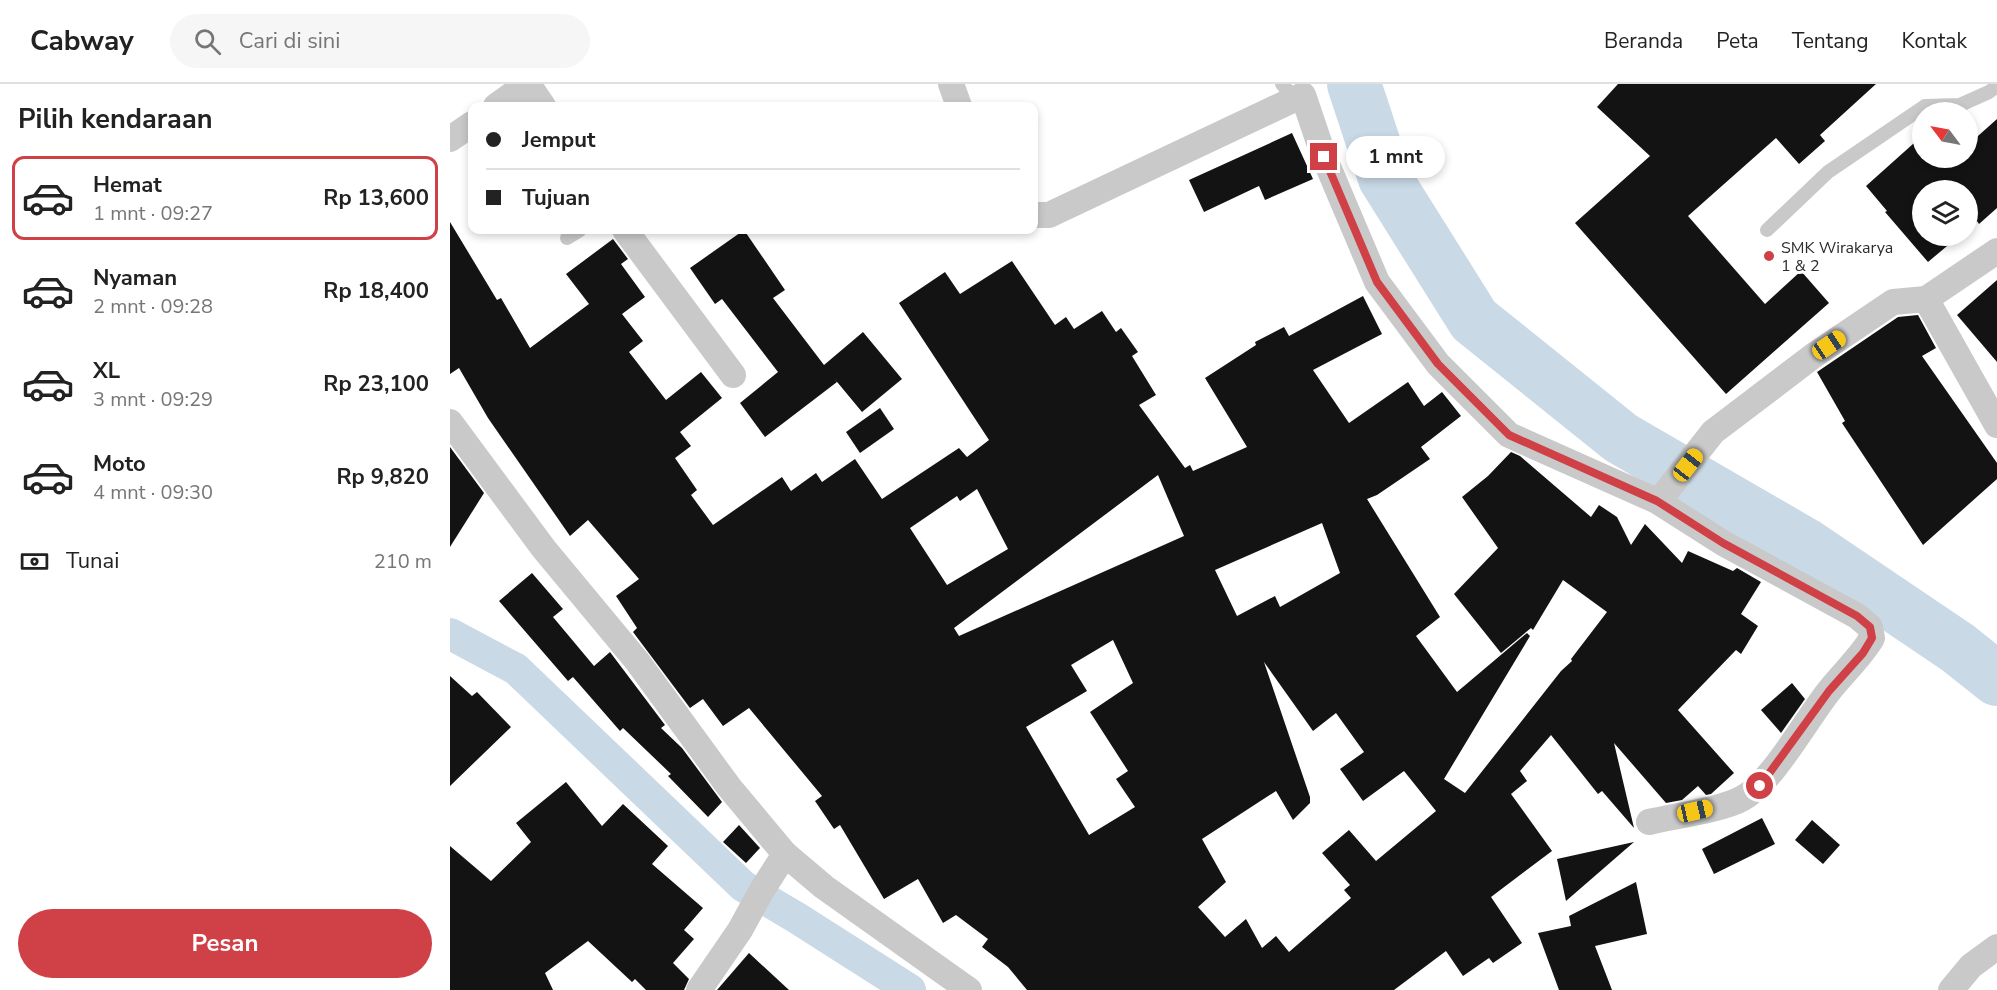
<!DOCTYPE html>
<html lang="id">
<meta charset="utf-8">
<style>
body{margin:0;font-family:"Nunito Sans",sans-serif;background:#f6f6f6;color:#222;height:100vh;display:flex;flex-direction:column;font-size:22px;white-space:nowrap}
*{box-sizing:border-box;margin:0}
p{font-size:20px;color:#767676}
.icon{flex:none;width:33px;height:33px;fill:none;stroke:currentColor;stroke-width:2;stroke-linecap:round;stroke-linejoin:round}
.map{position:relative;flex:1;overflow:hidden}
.drawer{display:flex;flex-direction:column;background:#fff;width:450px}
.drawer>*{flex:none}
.guide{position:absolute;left:18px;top:18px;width:570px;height:132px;border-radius:12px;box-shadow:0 3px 9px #0003;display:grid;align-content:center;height:132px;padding:0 18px;background:#fff}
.needle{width:39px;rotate:302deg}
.buttons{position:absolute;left:1462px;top:18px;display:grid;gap:12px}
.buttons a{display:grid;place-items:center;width:66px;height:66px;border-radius:50%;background:#fff;box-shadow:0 3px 9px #0003;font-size:30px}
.end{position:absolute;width:27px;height:27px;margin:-14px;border:8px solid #cf4146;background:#fff;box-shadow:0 0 0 3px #fff}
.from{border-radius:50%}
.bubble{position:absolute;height:42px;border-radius:21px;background:#fff;box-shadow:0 3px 9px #0003;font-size:20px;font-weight:700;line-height:42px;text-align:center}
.car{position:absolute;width:18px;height:36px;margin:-18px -9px;border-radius:8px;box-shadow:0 0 4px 2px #0007;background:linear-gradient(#f5c518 24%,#345 0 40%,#f5c518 0 76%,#345 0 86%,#f5c518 0)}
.guide b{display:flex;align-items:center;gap:21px;height:57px;font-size:22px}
.guide b+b{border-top:2px solid #e0e0e0}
.guide i{width:15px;height:15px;background:#222}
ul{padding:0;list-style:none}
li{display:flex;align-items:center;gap:18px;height:84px;margin:0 12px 9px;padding:0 6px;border:3px solid transparent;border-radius:12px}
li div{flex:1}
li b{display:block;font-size:22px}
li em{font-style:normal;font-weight:700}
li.selected{border-color:#cf4146}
li>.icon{width:54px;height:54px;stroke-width:1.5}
h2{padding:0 18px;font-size:27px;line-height:72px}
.pay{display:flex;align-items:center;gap:15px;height:66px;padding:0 18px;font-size:22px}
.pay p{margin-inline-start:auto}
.cta{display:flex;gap:12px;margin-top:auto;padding:12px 18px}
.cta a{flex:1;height:69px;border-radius:36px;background:#cf4146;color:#fff;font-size:24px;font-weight:700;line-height:69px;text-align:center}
header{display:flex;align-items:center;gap:36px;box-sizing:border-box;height:84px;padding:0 30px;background:#fff;border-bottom:2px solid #e0e0e0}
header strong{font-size:28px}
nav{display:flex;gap:33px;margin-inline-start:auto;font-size:21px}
.search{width:420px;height:54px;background:#f6f6f6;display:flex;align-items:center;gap:15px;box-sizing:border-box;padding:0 21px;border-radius:33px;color:#767676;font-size:22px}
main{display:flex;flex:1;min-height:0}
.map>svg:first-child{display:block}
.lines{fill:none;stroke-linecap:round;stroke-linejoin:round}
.canal{stroke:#c9d9e6;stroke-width:32}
.river{stroke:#c9d9e6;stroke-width:54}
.building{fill:#131313;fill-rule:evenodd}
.service{stroke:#c9c9c9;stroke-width:14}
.minor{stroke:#c9c9c9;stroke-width:26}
.route{stroke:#cf4146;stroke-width:8}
.poi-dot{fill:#cf4146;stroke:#fff;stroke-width:2}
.labels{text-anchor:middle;stroke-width:6;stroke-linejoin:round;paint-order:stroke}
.poi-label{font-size:16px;fill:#2c2c2c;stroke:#fff;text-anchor:start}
</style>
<header>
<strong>Cabway</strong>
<div class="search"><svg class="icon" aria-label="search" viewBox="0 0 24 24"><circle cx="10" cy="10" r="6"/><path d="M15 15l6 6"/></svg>Cari di sini</div>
<nav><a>Beranda</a><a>Peta</a><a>Tentang</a><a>Kontak</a></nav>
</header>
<main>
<section class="drawer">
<h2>Pilih kendaraan</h2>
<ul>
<li class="selected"><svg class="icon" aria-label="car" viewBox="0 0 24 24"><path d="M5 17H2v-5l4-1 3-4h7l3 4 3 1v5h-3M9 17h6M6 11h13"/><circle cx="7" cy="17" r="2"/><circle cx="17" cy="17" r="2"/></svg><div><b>Hemat</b><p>1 mnt · 09:27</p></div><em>Rp 13,600</em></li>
<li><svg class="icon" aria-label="car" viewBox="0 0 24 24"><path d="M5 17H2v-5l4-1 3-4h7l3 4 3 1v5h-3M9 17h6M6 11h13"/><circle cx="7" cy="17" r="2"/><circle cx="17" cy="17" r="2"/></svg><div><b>Nyaman</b><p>2 mnt · 09:28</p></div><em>Rp 18,400</em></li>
<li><svg class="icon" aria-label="car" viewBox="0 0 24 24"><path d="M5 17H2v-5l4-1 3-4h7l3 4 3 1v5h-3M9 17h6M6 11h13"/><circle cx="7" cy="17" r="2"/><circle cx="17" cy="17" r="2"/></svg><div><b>XL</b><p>3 mnt · 09:29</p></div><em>Rp 23,100</em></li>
<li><svg class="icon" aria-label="car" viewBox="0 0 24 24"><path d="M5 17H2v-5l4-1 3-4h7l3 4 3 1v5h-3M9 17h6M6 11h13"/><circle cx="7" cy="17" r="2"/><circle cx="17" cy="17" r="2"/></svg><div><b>Moto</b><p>4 mnt · 09:30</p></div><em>Rp 9,820</em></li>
</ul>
<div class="pay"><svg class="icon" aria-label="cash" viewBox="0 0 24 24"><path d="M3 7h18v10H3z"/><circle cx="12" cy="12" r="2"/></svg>Tunai<p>210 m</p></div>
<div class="cta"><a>Pesan</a></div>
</section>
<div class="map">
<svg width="1547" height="906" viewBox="0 0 1547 906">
<rect width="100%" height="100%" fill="#fff"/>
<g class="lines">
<path class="canal" d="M 0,550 L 66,585 L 293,802 L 347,834 L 460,906"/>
<path class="river" d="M 904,0 L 935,94 L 1024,236 L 1171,354 L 1354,460 L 1508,564 L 1547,595"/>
</g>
<g class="building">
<path d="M 1168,0 L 1426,0 L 1370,51 L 1375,57 L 1349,80 L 1326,54 L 1238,132 L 1315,220 L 1351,187 L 1379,219 L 1276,310 L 1125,139 L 1200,72 L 1147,23 Z"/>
<path d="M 1547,35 L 1547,124 L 1529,140 L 1527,137 L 1518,144 L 1518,106 L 1473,106 L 1473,152 L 1509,152 L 1478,178 L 1435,128 L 1437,127 L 1416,102 L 1473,51 L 1473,74 L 1518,74 L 1518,58 L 1519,60 Z"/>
<path d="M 842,49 L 863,95 L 815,116 L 809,102 L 754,128 L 739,96 Z"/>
<path d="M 0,138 L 47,216 L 51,214 L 80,264 L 139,220 L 116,190 L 163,155 L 178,175 L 171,180 L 195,213 L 172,230 L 193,257 L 179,268 L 216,316 L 251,288 L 272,314 L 230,348 L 241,362 L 225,374 L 247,406 L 241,411 L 263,441 L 332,393 L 341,407 L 366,389 L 372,398 L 405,375 L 432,415 L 509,364 L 517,373 L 539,356 L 449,219 L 495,188 L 510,210 L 562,177 L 605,241 L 616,233 L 624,245 L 652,227 L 666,248 L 671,244 L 688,268 L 682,272 L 706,311 L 689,321 L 735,384 L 740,381 L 743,387 L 797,363 L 755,294 L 806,261 L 805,258 L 834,243 L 839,252 L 913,212 L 932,250 L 863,286 L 899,339 L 958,298 L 974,322 L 992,308 L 1011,332 L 971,363 L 980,375 L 927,411 L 917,415 L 990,533 L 966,552 L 1007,608 L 1077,549 L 1080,552 L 994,695 L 1015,709 L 1111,587 L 1122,577 L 1121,575 L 1157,528 L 1113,496 L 1083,546 L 1081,544 L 1051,569 L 1004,510 L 1048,464 L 1012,413 L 1038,392 L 1061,368 L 1070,372 L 1141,433 L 1149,421 L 1167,433 L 1181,461 L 1195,440 L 1232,479 L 1238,467 L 1283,487 L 1287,484 L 1311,498 L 1291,530 L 1308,542 L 1291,570 L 1286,566 L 1228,626 L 1284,689 L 1261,710 L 1256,711 L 1248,702 L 1232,716 L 1216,719 L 1164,659 L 1184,744 L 1152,707 L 1148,710 L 1101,651 L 1070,687 L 1077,697 L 1061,710 L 1102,767 L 1041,813 L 1072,859 L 1043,879 L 1039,874 L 1013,892 L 996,867 L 944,906 L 577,906 L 558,883 L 532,863 L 538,855 L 506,831 L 493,839 L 468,795 L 434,815 L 390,741 L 384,745 L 365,717 L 372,712 L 299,624 L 273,642 L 253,615 L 240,624 L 183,548 L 187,544 L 166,512 L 189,495 L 138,436 L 120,452 L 38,334 L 9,284 L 0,290 ZM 708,391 L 734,452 L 509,552 L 504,544 ZM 527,405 L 558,465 L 497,501 L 460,444 L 507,412 L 510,417 ZM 872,439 L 890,489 L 830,523 L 825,512 L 787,532 L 765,486 ZM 663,556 L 683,599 L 640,628 L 678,687 L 666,695 L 685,723 L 639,751 L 576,643 L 637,607 L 621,581 ZM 814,578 L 863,647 L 886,629 L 914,668 L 890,685 L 913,717 L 954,687 L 986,727 L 926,777 L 899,746 L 872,769 L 900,801 L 894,806 L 901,814 L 839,868 L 826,852 L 812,864 L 796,835 L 775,853 L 748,823 L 776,798 L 752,755 L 826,707 L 843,736 L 860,719 L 860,713 Z"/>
<path d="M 294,146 L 335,206 L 323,214 L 374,281 L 413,248 L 452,295 L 412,328 L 383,293 L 387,298 L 315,353 L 290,319 L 328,288 L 272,215 L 265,220 L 240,184 Z"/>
<path d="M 1547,196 L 1547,278 L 1507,231 Z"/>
<path d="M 1468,231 L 1486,264 L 1472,272 L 1547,379 L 1547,395 L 1473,461 L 1392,339 L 1395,337 L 1367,288 L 1448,233 Z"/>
<path d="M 430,324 L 444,345 L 410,369 L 396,348 Z"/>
<path d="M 0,363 L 34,409 L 0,463 Z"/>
<path d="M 82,489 L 113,525 L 103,533 L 144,582 L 160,568 L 215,641 L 211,644 L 232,664 L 272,718 L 258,733 L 218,692 L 221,690 L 173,644 L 170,647 L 123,593 L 118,597 L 49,517 Z"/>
<path d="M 0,592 L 22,612 L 27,608 L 61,643 L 0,702 Z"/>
<path d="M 1342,599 L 1355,615 L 1331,649 L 1311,626 Z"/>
<path d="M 116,698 L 152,742 L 173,720 L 218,762 L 202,780 L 253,824 L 234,846 L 244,855 L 223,879 L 239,895 L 234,906 L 196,906 L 185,895 L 182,898 L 138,857 L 95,889 L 103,906 L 0,906 L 0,762 L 41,797 L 81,758 L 66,739 Z"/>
<path d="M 1312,734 L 1325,760 L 1264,790 L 1252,765 Z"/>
<path d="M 1362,736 L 1390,761 L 1373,780 L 1345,756 Z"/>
<path d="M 289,741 L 310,764 L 296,779 L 273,758 Z"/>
<path d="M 1184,758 L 1116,817 L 1107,775 Z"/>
<path d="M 1186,798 L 1197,850 L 1145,862 L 1162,906 L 1109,906 L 1088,849 L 1121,842 L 1119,832 Z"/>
<path d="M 299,869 L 339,906 L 267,906 Z"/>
</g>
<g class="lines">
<g class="service">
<path d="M 832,0 L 844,14"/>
<path d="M 1317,146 L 1378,88 L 1475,22 L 1510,21 L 1539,8 L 1547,2"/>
<path d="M 117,154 L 130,146"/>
</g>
<g class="minor">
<path d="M 78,0 L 93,22"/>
<path d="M 501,0 L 509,22"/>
<path d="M 46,22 L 77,0"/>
<path d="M 0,55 L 22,40"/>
<path d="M 584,131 L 599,131 L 853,11 L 874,73 L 927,198 L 988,280 L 1059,351 L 1207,417 L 1273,459 L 1407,532 L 1420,543 L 1422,554 C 1410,574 1393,589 1379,607 C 1356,636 1322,698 1293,714 C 1272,726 1224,732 1199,738"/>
<path d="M 175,146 L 283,291"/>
<path d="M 1476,215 L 1547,167"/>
<path d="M 0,338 L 94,465 L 187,577 L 279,703 L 335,770 L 374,803 L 519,906"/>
<path d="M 1207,417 L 1212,413 L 1263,348 L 1363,272 L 1443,218 L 1476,215 L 1547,341"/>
<path d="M 249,906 L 290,846 L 312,806 L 335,770"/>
<path d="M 1501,906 L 1521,882 L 1547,863"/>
</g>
</g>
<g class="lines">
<path class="route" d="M 874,73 L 927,198 L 988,280 L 1059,351 L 1207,417 L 1273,459 L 1407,532 L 1420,543 L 1422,554 L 1413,569 L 1379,607 L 1310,702"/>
</g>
<circle class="poi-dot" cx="1319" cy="172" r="6"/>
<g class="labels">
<g class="poi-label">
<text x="1331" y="169">SMK Wirakarya<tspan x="1331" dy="18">1 &amp; 2</tspan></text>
</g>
</g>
</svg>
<div class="buttons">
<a><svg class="needle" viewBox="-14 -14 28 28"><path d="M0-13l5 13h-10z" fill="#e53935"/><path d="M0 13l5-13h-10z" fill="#767676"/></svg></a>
<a><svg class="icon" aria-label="layers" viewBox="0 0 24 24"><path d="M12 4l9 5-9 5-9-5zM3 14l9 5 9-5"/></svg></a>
</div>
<i class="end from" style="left:1310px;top:702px"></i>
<i class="end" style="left:874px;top:73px"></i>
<div class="bubble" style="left:896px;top:52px;width:99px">1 mnt</div>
<i class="car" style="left:1379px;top:261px;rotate:56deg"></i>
<i class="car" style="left:1238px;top:381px;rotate:38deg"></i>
<i class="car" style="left:1245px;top:727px;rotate:77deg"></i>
<div class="guide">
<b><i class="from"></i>Jemput</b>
<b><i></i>Tujuan</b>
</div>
</div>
</main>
